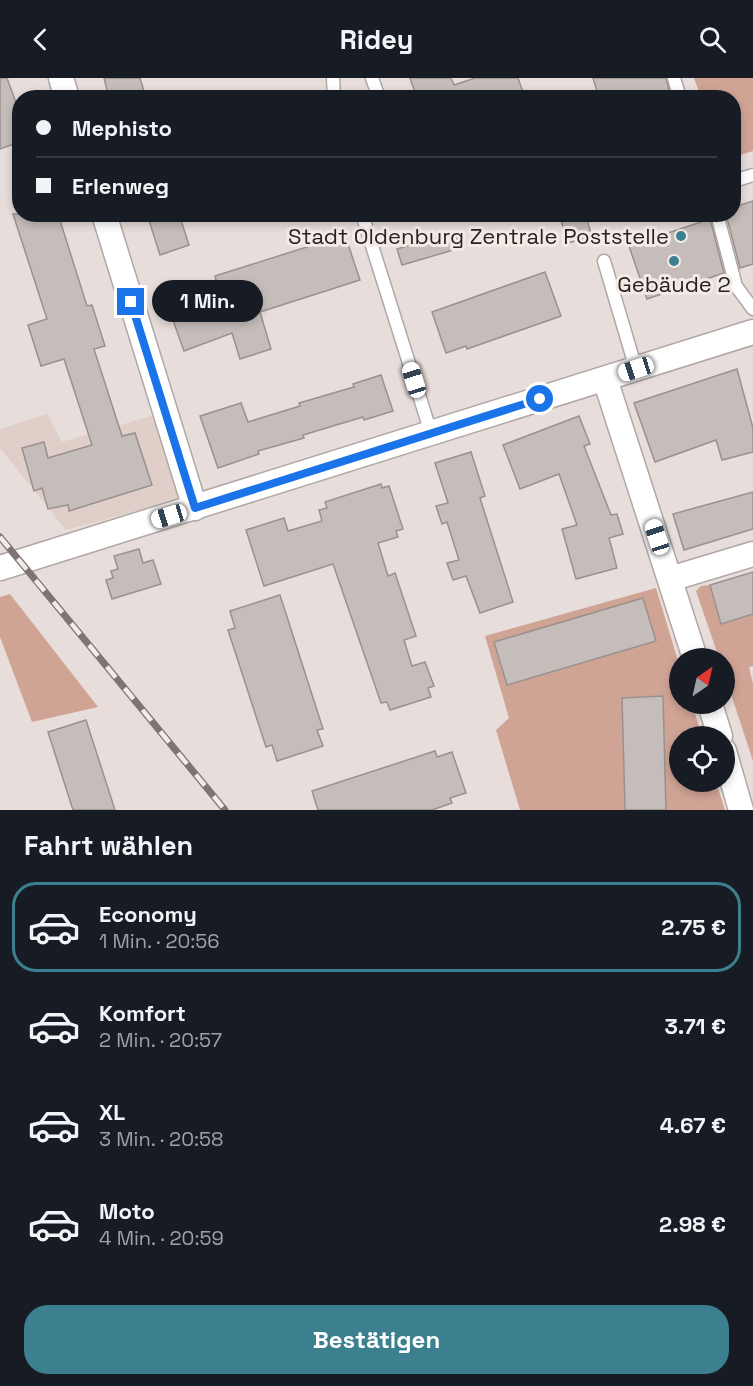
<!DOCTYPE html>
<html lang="de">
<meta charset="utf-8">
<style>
body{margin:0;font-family:"Space Grotesk",sans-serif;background:#20242c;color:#f1f3f6;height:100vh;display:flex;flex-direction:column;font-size:22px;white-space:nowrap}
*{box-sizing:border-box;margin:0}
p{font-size:20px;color:#9ea1a6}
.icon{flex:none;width:33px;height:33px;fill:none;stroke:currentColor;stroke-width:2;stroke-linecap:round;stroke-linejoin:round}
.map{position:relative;height:732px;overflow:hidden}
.panel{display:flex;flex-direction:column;background:#171b24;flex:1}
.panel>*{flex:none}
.guide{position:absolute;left:12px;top:12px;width:729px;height:132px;border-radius:24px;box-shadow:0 3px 9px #0003;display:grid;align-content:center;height:132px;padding:0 24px;background:#171b24}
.needle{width:39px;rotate:34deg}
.fabs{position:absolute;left:669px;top:570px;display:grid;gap:12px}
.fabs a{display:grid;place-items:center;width:66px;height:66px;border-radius:50%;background:#171b24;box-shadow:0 3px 9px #0003;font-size:30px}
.end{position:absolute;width:27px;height:27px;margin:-14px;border:8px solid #1a73e8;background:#fff;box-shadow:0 0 0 3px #fff}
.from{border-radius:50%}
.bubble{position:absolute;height:42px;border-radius:21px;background:#171b24;box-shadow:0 3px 9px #0003;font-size:20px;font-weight:700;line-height:42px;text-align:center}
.car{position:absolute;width:18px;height:36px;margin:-18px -9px;border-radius:8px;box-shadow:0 0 4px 2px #0007;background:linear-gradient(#fff 24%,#345 0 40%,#fff 0 76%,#345 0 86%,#fff 0)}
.guide b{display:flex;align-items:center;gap:21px;height:57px;font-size:22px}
.guide b+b{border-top:2px solid #363941}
.guide i{width:15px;height:15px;background:#f1f3f6}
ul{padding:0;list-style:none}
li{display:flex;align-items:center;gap:18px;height:90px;margin:0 12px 9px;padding:0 12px;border:3px solid transparent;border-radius:24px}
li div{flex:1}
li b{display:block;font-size:22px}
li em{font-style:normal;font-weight:700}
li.current{border-color:#3c808f}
li>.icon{width:54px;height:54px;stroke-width:1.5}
h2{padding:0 24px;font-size:27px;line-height:72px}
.button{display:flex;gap:12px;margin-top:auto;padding:12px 24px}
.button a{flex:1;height:69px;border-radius:24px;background:#3c808f;color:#fff;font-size:24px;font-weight:700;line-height:69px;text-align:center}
header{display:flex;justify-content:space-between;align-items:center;height:78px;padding:0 24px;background:#171b24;font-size:27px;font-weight:700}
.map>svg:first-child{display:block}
.built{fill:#e0cfc9}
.green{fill:#d0a495;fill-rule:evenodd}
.building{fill:#c5bdba;stroke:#9a918e;stroke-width:1.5}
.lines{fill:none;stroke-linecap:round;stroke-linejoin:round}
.service-casing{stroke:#b1a8a5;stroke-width:15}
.minor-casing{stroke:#b1a8a5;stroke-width:27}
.service{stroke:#fff;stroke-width:12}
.minor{stroke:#fff;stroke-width:24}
.rail-casing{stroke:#7c7573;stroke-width:7}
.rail{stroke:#f4ebe7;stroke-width:4.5;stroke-dasharray:14;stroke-linecap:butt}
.route{stroke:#1a73e8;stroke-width:8}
.poi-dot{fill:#3c808f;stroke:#f4ebe7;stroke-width:2}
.labels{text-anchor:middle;stroke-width:6;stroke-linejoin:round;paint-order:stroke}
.poi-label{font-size:22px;fill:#272322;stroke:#f4ebe7;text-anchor:end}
</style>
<header><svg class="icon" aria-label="back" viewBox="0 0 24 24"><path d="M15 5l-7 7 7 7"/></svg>Ridey<svg class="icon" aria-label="search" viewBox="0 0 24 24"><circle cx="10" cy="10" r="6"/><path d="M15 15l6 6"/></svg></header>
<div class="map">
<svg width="753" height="732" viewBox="0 0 753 732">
<rect width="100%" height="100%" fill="#e7ddda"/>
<path class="built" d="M 165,334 L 192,418 L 66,452 L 0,370 L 0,351 L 47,336 L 62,364 Z"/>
<g class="green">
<path d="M 694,0 L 753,0 L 753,73 L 734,79 L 734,20 L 701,19 Z"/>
<path d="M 710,507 L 721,546 L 753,536 L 753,588 L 749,589 L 753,606 L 753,683 L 725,598 L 724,580 L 719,580 L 696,513 L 701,508 Z"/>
<path d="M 656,510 L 679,586 L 680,626 L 692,626 L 702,658 L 680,658 L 680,704 L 716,704 L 725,732 L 666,732 L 662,618 L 622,620 L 625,732 L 520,732 L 496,652 L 509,640 L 485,558 ZM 643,520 L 656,563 L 507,607 L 494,564 Z"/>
<path d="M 10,516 L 98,629 L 32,644 L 0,559 L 0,519 Z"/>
</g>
<g class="building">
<path d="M 0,0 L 7,0 L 20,36 L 20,64 L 0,71 Z"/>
<path d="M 104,0 L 140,0 L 146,20 L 109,20 Z"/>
<path d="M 410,0 L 451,0 L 454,7 L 475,0 L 518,0 L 525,20 L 417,20 Z"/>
<path d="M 593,0 L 666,0 L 671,20 L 599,20 Z"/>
<path d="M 753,123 L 753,186 L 740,190 L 726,136 L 734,136 L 734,129 Z"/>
<path d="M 13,136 L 58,136 L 87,228 L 92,227 L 105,268 L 94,271 L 122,358 L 135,355 L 152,407 L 69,433 L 68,427 L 48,431 L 42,410 L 34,413 L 22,370 L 44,364 L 48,380 L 92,367 L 64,281 L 41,288 L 28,247 L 47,241 Z"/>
<path d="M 147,136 L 179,136 L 189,167 L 160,177 Z"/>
<path d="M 559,136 L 585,136 L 592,158 L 568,165 Z"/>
<path d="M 710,141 L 724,195 L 647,221 L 629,168 Z"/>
<path d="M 455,154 L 460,170 L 402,187 L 397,171 Z"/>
<path d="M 345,157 L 360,202 L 260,234 L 271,271 L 240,281 L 232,255 L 184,273 L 169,231 L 181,227 L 177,216 L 216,202 L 215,198 Z"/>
<path d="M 545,194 L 561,238 L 467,271 L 466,268 L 446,275 L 432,234 Z"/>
<path d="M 737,291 L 753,350 L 753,374 L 722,382 L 716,362 L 655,384 L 634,325 Z"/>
<path d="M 381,297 L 393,333 L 364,342 L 363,339 L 303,357 L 304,360 L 258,373 L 259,376 L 218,390 L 200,338 L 241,325 L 248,344 L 300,328 L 299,325 L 354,309 L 353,306 Z"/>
<path d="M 579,338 L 590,366 L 584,368 L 611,437 L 617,436 L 623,456 L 609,460 L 617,490 L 576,501 L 562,451 L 577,447 L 559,396 L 520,411 L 503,367 Z"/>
<path d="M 471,374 L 485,418 L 480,420 L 513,524 L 480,535 L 466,498 L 453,502 L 447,485 L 459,482 L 447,444 L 442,446 L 436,428 L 448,425 L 435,385 Z"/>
<path d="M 381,406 L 382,410 L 389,408 L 403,451 L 396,453 L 398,459 L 378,465 L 388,498 L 395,495 L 416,558 L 404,562 L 412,588 L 425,584 L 434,608 L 428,610 L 431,619 L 390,632 L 387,624 L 381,625 L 333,486 L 264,508 L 246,452 L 284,440 L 288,453 L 322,443 L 319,432 L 327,430 L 325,424 Z"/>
<path d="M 753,414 L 753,451 L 684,472 L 673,436 Z"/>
<path d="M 139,471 L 143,485 L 153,482 L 161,506 L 112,521 L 106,502 L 113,500 L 111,493 L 118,491 L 114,478 Z"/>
<path d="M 753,494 L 753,536 L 721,546 L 710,507 Z"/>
<path d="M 280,517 L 323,651 L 317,652 L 323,668 L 277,683 L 272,667 L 266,669 L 228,552 L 235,550 L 230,533 Z"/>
<path d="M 643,520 L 656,563 L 507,607 L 494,564 Z"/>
<path d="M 663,618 L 666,732 L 625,732 L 622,620 Z"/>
<path d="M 86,642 L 115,732 L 73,732 L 48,654 Z"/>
<path d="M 435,673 L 437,679 L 452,674 L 466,715 L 450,720 L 452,725 L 432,732 L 318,732 L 312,713 Z"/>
</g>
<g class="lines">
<defs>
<g id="service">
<path d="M 333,0 L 334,20"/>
<path d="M 372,0 L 379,20"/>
<path d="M 674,0 L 680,20"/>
<path d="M 734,103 L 753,97"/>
<path d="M 362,136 L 431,355"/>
<path d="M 717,136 L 736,208 L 753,231"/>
<path d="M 604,183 L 636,291"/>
</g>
<g id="minor">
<path d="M 61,0 L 67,20"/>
<path d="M 104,136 L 195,430"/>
<path d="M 605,301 L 695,580"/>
<path d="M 0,490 L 753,254"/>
<path d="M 670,501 L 753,476"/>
<path d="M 710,626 L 720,658"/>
<path d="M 724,673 L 741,732"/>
</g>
</defs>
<use href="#service" class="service-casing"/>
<use href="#minor" class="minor-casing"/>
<use href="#service" class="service"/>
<use href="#minor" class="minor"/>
<defs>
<path id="rail" d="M 0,459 L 225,732"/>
</defs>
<use href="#rail" class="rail-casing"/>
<use href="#rail" class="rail"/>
</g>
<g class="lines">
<path class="route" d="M 131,224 L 195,430 L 540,321"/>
</g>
<g class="poi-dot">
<circle cx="681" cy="158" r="6"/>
<circle cx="674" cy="183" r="6"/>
</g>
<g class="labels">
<g class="poi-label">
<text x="669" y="166">Stadt Oldenburg Zentrale Poststelle</text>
<text x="674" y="214" text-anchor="middle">Gebäude 2</text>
</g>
</g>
</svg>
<div class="fabs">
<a><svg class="needle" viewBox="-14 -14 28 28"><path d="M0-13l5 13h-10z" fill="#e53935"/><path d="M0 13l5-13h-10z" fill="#9ea1a6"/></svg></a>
<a><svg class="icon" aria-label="locate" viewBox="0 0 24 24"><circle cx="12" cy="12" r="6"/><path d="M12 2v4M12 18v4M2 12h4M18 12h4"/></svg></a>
</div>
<i class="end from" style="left:540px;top:321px"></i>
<i class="end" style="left:131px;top:224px"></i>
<div class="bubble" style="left:152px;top:202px;width:111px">1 Min.</div>
<i class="car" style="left:636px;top:291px;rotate:252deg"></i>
<i class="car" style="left:414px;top:302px;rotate:343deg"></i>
<i class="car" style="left:169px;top:438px;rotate:253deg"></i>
<i class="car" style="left:657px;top:459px;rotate:342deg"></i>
<div class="guide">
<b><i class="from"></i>Mephisto</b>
<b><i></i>Erlenweg</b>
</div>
</div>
<section class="panel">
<h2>Fahrt wählen</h2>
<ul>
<li class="current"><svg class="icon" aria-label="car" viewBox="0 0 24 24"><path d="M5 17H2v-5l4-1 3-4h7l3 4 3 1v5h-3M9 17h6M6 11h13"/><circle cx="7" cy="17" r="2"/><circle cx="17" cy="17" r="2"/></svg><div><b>Economy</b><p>1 Min. · 20:56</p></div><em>2.75 €</em></li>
<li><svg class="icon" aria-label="car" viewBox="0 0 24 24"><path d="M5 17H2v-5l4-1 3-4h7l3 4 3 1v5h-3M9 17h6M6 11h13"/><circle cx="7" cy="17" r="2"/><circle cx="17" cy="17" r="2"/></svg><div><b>Komfort</b><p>2 Min. · 20:57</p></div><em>3.71 €</em></li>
<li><svg class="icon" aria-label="car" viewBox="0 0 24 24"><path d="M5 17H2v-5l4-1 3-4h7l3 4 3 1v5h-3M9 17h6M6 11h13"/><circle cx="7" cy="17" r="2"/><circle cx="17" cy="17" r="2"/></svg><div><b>XL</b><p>3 Min. · 20:58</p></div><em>4.67 €</em></li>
<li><svg class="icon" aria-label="car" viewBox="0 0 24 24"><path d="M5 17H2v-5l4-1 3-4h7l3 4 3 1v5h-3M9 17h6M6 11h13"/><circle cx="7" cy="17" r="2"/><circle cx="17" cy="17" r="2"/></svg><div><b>Moto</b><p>4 Min. · 20:59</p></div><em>2.98 €</em></li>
</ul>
<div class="button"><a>Bestätigen</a></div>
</section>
